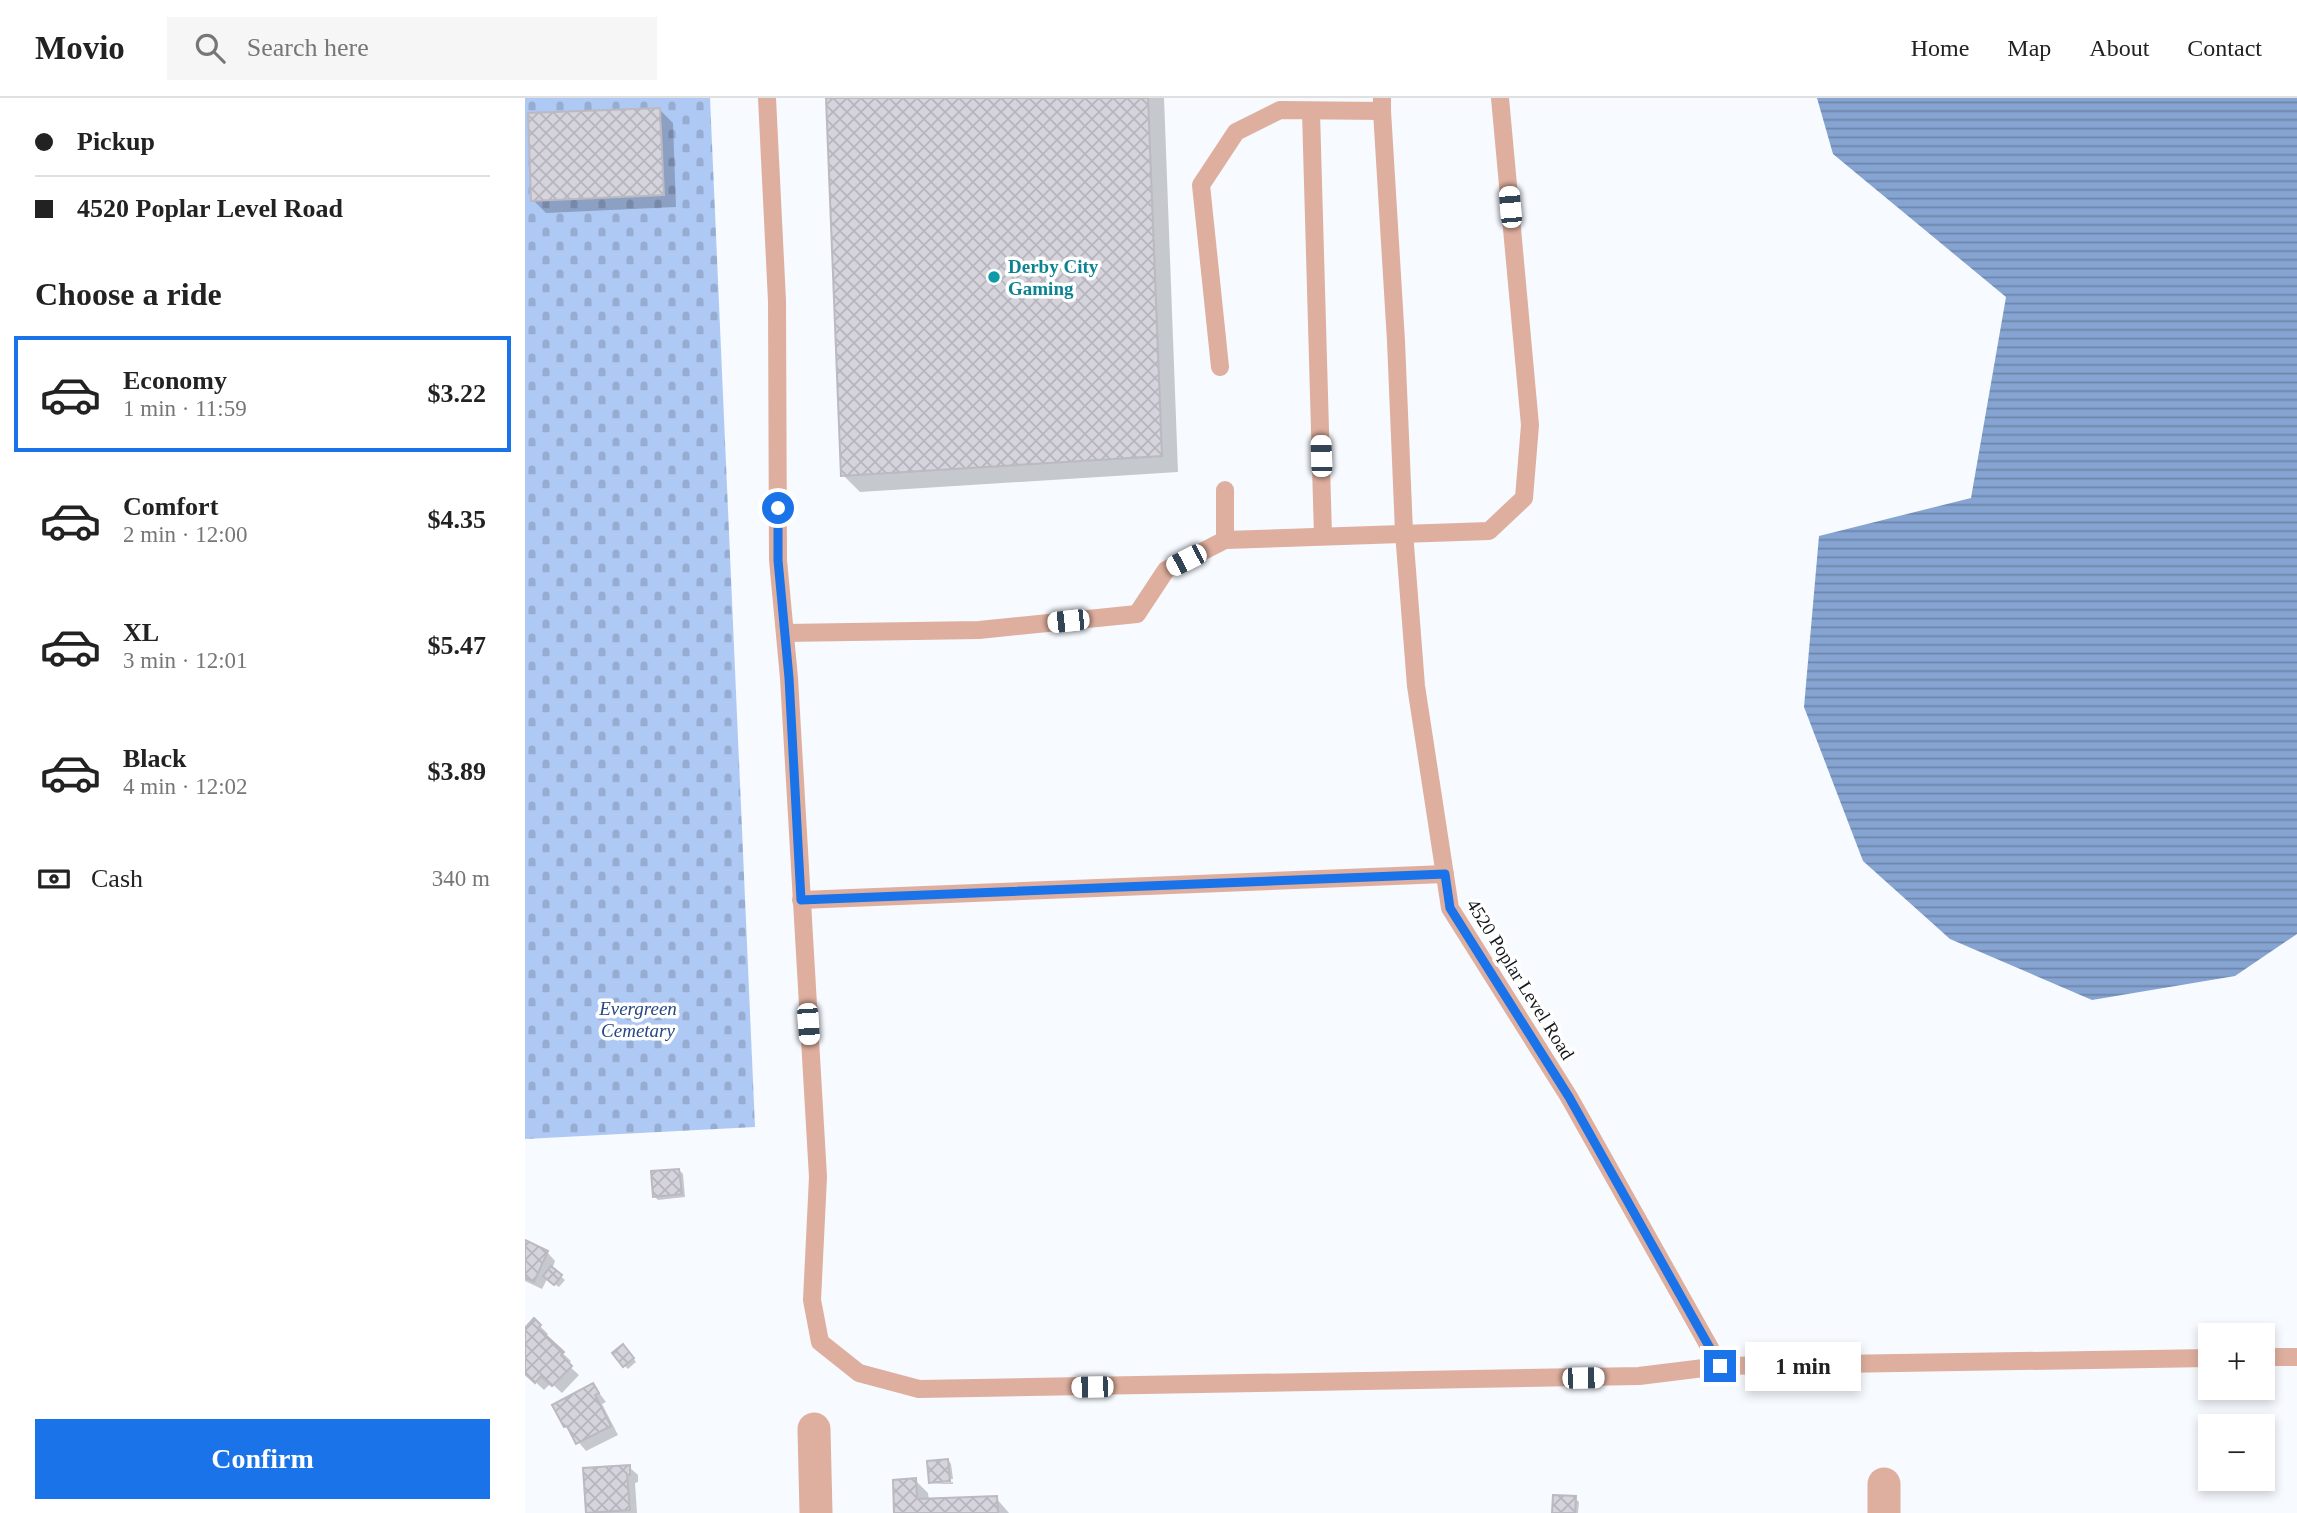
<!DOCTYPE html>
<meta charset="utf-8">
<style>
body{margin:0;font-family:Georgia,serif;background:#f6f6f6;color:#222;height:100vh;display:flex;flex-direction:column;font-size:26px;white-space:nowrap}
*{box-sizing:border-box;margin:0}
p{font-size:23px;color:#767676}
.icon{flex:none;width:38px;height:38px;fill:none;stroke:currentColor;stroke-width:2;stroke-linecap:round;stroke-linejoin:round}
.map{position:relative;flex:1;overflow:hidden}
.sheet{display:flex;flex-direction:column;background:#fff;width:525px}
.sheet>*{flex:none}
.top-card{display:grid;align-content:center;height:154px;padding:0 35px;background:#fff}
.buttons{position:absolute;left:1673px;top:1225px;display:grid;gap:14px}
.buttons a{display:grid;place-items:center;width:77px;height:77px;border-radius:0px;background:#fff;box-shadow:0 4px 10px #0003;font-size:35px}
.end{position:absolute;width:32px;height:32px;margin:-16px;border:9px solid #1a73e8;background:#fff;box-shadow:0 0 0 4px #fff}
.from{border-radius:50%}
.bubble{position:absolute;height:49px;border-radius:0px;background:#fff;box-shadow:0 4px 10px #0003;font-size:23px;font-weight:600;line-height:49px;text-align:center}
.car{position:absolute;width:21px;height:42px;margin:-21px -10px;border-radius:9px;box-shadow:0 0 5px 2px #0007;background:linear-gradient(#fff 24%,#345 0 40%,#fff 0 76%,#345 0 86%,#fff 0)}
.top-card b{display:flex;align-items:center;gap:24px;height:66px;font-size:26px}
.top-card b+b{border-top:2px solid #e0e0e0}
.top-card i{width:18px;height:18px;background:#222}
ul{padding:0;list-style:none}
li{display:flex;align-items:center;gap:21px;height:116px;margin:0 14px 10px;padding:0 21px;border:4px solid transparent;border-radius:0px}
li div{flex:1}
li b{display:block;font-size:26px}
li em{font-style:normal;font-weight:600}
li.current{border-color:#1a73e8}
li>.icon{width:63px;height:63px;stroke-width:1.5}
h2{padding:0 35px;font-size:32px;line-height:84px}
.pay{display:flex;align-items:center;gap:18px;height:77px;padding:0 35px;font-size:26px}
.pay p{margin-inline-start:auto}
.action{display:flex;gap:14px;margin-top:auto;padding:14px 35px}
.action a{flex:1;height:80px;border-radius:0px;background:#1a73e8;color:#fff;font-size:28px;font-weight:600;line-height:80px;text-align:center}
header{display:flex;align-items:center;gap:42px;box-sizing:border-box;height:98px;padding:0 35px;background:#fff;border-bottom:2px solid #e0e0e0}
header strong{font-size:33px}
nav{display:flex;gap:38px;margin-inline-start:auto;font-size:24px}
.search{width:490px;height:63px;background:#f6f6f6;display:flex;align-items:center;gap:18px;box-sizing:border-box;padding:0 24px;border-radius:0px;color:#767676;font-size:26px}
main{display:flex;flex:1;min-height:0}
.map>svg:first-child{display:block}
.cemetery{fill:url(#cemetery-stones)}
.water{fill:url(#water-rules)}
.shadow{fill:#0003}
.building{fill:url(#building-cross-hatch);stroke:#bbb9c1;stroke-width:2}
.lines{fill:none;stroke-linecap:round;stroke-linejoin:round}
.lane{stroke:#deaf9e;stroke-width:18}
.street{stroke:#deaf9e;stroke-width:33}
.route{stroke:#1a73e8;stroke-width:9}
.culture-dot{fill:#0f9aa8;stroke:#fff;stroke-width:2.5}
.labels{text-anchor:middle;stroke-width:7;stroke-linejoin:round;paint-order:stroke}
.culture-label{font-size:19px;font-weight:bold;fill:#0d838f;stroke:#fff;text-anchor:start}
.street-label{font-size:19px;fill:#16181a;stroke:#fff}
.park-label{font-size:19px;font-style:italic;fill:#274882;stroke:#fff}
</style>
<header>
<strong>Movio</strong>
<div class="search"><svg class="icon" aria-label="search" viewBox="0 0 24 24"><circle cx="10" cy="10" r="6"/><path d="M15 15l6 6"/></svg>Search here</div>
<nav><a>Home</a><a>Map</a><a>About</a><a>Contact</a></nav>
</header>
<main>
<section class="sheet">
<div class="top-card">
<b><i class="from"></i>Pickup</b>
<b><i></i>4520 Poplar Level Road</b>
</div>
<h2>Choose a ride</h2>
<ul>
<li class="current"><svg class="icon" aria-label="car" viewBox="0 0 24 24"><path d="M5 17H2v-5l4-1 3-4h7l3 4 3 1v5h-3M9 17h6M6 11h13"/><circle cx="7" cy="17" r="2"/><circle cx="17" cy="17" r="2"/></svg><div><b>Economy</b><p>1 min · 11:59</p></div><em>$3.22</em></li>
<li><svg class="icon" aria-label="car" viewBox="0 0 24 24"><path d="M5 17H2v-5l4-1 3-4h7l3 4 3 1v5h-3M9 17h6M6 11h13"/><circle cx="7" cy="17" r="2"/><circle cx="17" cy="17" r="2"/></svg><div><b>Comfort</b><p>2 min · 12:00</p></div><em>$4.35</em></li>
<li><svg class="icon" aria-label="car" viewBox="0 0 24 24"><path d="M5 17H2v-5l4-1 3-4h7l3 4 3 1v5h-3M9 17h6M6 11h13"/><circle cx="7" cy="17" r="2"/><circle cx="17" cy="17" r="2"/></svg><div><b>XL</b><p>3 min · 12:01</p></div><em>$5.47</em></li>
<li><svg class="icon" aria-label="car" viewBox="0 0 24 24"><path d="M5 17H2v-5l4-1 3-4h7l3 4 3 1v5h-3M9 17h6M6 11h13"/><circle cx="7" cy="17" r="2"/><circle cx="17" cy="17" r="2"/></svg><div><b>Black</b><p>4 min · 12:02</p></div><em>$3.89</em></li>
</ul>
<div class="pay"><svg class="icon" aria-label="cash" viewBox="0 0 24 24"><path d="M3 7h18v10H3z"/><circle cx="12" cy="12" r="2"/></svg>Cash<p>340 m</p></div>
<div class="action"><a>Confirm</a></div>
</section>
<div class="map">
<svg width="1772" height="1415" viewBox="0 0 1772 1415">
<defs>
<pattern id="cemetery-stones" width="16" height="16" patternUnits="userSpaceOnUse" patternTransform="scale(1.75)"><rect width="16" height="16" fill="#afc9f5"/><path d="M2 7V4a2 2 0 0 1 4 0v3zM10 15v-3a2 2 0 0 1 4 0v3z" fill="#96acd1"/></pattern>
<pattern id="water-rules" width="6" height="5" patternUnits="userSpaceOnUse" patternTransform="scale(1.75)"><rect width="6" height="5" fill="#86a4d2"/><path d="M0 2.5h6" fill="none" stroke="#6d85aa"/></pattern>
<pattern id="building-cross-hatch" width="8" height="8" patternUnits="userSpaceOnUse" patternTransform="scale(1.75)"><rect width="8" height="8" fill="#d5d3dc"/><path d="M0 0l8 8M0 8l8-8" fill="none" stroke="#b6b4bc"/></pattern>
</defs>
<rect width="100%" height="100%" fill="#f7faff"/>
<path class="cemetery" d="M 0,0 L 185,0 L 230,1029 L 0,1041 Z"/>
<path class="water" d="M 1292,0 L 1772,0 L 1772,836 L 1710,878 L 1567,902 L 1425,841 L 1338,763 L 1279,609 L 1294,438 L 1446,400 L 1481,199 L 1308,56 Z"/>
<g class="shadow">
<path d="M 303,0 L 639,0 L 653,374 L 335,394 L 318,377 Z"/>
<path d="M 135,12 L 148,25 L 151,109 L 21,115 L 8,102 Z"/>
<path d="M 154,1072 L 158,1076 L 160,1099 L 133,1102 L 129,1098 Z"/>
<path d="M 0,1144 L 22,1154 L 30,1163 L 27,1171 L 40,1182 L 34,1189 L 22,1181 L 17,1191 L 0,1183 Z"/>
<path d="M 9,1222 L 23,1236 L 20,1239 L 46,1263 L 43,1267 L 54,1277 L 37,1295 L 26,1285 L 19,1292 L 0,1274 L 0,1233 Z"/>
<path d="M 102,1252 L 111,1264 L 103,1271 L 99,1267 Z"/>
<path d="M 68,1287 L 81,1304 L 77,1306 L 93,1337 L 61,1353 L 40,1328 Z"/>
<path d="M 423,1362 L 426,1366 L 428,1381 L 407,1383 Z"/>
<path d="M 104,1369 L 113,1377 L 113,1384 L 110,1385 L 112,1415 L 64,1415 Z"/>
<path d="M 390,1382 L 403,1395 L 404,1402 L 471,1400 L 484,1415 L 371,1415 Z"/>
<path d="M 428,1384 L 428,1386 L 408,1386 Z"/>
<path d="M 1050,1400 L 1054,1404 L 1053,1415 L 1029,1415 Z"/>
</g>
<g class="building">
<path d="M 301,0 L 623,0 L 637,358 L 316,378 Z"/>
<path d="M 135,10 L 139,97 L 6,103 L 3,15 Z"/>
<path d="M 154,1071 L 157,1096 L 128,1099 L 126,1073 Z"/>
<path d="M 0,1142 L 23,1153 L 9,1184 L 0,1180 Z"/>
<path d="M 26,1168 L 37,1177 L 29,1187 L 18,1178 Z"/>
<path d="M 9,1220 L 16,1227 L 13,1230 L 39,1254 L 36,1257 L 47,1268 L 27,1288 L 16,1278 L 10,1285 L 0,1276 L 0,1230 Z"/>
<path d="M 98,1246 L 109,1260 L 98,1269 L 87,1255 Z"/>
<path d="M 68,1285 L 74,1295 L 70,1297 L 86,1328 L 51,1346 L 42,1328 L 39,1329 L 27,1307 Z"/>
<path d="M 423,1361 L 425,1383 L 404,1385 L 402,1363 Z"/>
<path d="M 105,1367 L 105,1377 L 102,1377 L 105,1412 L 61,1415 L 58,1370 Z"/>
<path d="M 391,1380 L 392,1401 L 472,1398 L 473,1415 L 369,1415 L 368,1382 Z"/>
<path d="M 1028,1397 L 1051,1398 L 1050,1415 L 1027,1415 Z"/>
</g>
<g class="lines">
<g class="lane">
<path d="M 242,0 L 252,203 L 253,462 L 264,580 L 293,1079 L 287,1202 L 295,1244 L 334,1275 L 394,1291 L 1114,1278 L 1195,1268 L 1685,1260"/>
<path d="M 857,13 L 871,243 L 879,434 L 891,588 L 925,810 L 1044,999 L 1195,1268"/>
<path d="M 786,14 L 798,438"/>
<path d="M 695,269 L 676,87 L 711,34 L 755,12 L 857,13 L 857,0"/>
<path d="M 700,392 L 700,442"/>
<path d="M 260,535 L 454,532 L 612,516 L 641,472 L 700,442 L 964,433 L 999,400 L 1005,327 L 975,0"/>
<path d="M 276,802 L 920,776"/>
<path d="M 1738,1259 L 1772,1259"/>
</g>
<g class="street">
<path d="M 289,1331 L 291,1415"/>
<path d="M 1359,1386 L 1359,1415"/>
</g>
</g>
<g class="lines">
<path class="route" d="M 253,410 L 253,462 L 264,580 L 276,802 L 920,776 L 925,810 L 1044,999 L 1195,1268"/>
</g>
<circle class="culture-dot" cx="469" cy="179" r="7"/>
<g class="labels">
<g class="culture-label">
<text x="483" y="175">Derby City<tspan x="483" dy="22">Gaming</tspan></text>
</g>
<g class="street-label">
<text transform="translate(996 881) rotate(58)" y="7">4520 Poplar Level Road</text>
</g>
<g class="park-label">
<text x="113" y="917">Evergreen<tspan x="113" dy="22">Cemetary</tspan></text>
</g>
</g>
</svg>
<div class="buttons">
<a>+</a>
<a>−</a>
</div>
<i class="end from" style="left:253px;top:410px"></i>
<i class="end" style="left:1195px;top:1268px"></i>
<div class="bubble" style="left:1220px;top:1244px;width:116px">1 min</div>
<i class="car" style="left:985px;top:109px;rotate:355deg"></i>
<i class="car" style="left:796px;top:358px;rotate:358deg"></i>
<i class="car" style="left:661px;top:462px;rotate:243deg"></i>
<i class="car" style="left:543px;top:523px;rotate:264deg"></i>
<i class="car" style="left:283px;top:926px;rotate:176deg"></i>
<i class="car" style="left:1058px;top:1280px;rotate:89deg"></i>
<i class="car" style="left:567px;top:1289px;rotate:269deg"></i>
</div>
</main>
